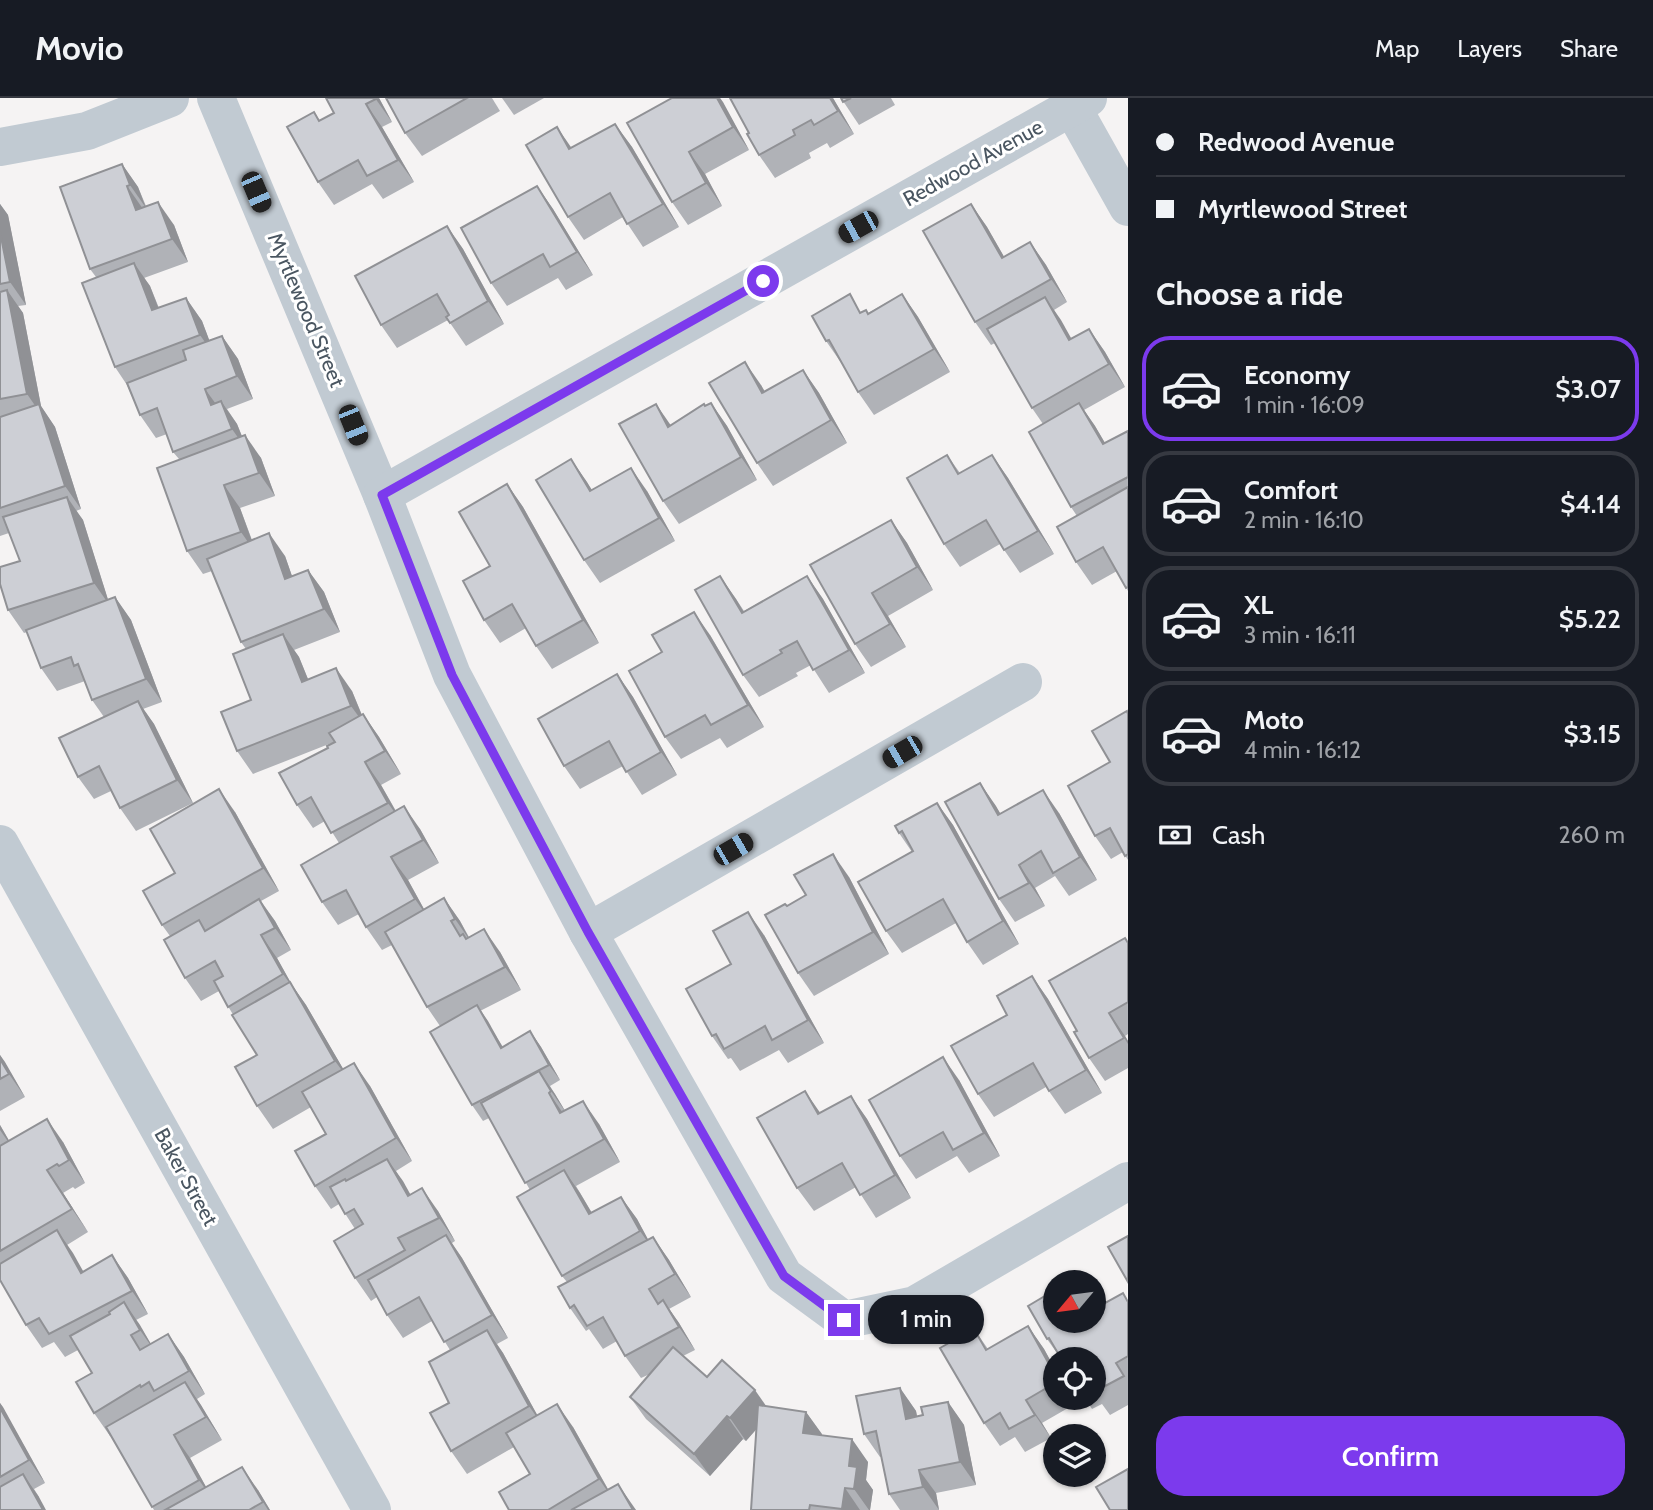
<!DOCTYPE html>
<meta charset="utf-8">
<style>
body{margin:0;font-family:Cabin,sans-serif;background:#20242c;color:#f1f3f6;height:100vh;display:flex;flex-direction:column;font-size:26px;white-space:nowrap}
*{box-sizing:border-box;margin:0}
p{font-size:23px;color:#9ea1a6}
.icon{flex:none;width:38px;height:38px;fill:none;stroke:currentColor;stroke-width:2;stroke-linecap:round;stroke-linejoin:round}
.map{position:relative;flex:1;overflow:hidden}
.sheet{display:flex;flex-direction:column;background:#171b24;width:525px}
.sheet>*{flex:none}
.hud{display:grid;align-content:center;height:154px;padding:0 28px;background:#171b24}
.needle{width:46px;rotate:241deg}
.tools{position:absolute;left:1043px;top:1172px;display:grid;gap:14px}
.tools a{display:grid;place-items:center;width:63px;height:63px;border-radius:50%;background:#171b24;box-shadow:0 2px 5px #0004;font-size:35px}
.end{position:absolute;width:32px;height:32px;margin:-16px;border:9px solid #7c3aed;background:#fff;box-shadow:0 0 0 4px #fff}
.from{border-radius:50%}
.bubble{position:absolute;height:49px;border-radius:24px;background:#171b24;box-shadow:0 2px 5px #0004;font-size:23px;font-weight:600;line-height:49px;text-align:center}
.car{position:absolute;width:21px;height:42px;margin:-21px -10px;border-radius:9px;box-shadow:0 0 5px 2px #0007;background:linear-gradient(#222 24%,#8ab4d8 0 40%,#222 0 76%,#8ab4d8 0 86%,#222 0)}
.hud b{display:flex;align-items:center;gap:24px;height:66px;font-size:26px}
.hud b+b{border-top:2px solid #363941}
.hud i{width:18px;height:18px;background:#f1f3f6}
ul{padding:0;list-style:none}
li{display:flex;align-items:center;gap:21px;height:105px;margin:0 14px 10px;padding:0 14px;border:4px solid #363941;border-radius:28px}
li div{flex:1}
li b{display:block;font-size:26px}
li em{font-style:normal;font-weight:600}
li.on{border-color:#7c3aed}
li>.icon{width:63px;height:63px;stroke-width:1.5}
h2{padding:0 28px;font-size:32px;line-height:84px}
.pay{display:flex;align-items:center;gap:18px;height:77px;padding:0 28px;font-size:26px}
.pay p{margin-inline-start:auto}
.action{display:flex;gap:14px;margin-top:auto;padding:14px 28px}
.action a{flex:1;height:80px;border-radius:28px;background:#7c3aed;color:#fff;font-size:28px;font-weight:600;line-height:80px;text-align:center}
header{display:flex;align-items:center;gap:42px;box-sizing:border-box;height:98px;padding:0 35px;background:#171b24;border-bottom:2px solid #363941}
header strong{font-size:33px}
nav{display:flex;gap:38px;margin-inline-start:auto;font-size:24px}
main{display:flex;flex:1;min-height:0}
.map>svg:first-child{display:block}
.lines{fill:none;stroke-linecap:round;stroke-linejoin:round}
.minor{stroke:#c1cad2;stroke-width:38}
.wall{fill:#b0b2b7}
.shaded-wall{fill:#909195}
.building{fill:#cdcfd5;stroke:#909195;stroke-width:2}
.route{stroke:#7c3aed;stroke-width:9}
.labels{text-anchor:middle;stroke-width:6;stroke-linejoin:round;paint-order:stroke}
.street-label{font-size:21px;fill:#4a5661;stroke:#fff}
</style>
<header>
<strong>Movio</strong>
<nav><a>Map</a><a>Layers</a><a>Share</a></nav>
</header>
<main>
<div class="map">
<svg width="1128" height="1412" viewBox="0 0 1128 1412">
<rect width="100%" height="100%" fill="#f5f3f3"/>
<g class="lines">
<g class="minor">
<path d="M 216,0 L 382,397 L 452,577 L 588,834 L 784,1178 L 844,1222 L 915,1207 L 1128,1083"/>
<path d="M 1072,9 L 1128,109"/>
<path d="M 0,49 L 87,33 L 170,0"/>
<path d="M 382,397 L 1088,0"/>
<path d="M 0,746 L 372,1412"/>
<path d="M 588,834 L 1023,584"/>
</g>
</g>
<g class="wall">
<path d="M 326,0 L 379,0 L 392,24 L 382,29 L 414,84 L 383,101 L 372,86 L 334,107 L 318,84 L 314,14 L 320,23 L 334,15 Z"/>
<path d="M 386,0 L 492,0 L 500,13 L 422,58 L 405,35 Z"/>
<path d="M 502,0 L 544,0 L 514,17 Z"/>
<path d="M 672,0 L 720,0 L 749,52 L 705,76 L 722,108 L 688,127 L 672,104 Z"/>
<path d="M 833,0 L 854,36 L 830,50 L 827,45 L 809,55 L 811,60 L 775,80 L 759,57 Z"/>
<path d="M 841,0 L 891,0 L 895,7 L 859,27 Z"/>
<path d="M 615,26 L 632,49 L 679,129 L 643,149 L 623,119 L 584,142 L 568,119 L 572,50 Z"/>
<path d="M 122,66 L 138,89 L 146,108 L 174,127 L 188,164 L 144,180 L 150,188 L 159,210 L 186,200 L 202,223 L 209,242 L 222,238 L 238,261 L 253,301 L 227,311 L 237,326 L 242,338 L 261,360 L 275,398 L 240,410 L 252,442 L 285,458 L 292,478 L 308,472 L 324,494 L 340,534 L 294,552 L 299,559 L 308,581 L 352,593 L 362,617 L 363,616 L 379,639 L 401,676 L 381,687 L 396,713 L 420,731 L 439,765 L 408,782 L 424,811 L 444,800 L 460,823 L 469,839 L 500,854 L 521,892 L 480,913 L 503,949 L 530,933 L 541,949 L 560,982 L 550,988 L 565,1013 L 599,1026 L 620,1064 L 576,1088 L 592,1115 L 621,1099 L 637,1121 L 648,1142 L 653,1139 L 669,1162 L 691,1199 L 669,1211 L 679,1225 L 695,1252 L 683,1258 L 707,1279 L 766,1309 L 806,1314 L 822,1337 L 868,1364 L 866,1382 L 873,1392 L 870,1412 L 751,1412 L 756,1331 L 746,1343 L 743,1341 L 710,1378 L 646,1321 L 630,1299 L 650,1276 L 641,1280 L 625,1258 L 617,1243 L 603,1251 L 589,1231 L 586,1233 L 570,1210 L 567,1184 L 562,1178 L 530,1092 L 489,1020 L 483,1023 L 472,1007 L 440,928 L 427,909 L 392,847 L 382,852 L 366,829 L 359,816 L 338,827 L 322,804 L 339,745 L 325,723 L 313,730 L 297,707 L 328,650 L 334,644 L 253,676 L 237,653 L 251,602 L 246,551 L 241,544 L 212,473 L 203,476 L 187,453 L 179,361 L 173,354 L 167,336 L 156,340 L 140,317 L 127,287 L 115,269 L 96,179 L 90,171 Z"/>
<path d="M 537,88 L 553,111 L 593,177 L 566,192 L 558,180 L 507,208 L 491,185 Z"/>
<path d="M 0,106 L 8,117 L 26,207 L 18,208 L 23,215 L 41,308 L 55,329 L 81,411 L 76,413 L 83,422 L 108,502 L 115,499 L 131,522 L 162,604 L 143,611 L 154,626 L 193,705 L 136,733 L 120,710 L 111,693 L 94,701 L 78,679 L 104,619 L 92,602 L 85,583 L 57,593 L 41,570 L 27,534 L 24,535 L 8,512 L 20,463 L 9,435 L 0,438 Z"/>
<path d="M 971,106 L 987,129 L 1004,159 L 1030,144 L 1046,167 L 1067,204 L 1054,212 L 1071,241 L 1089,231 L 1105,254 L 1125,289 L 1084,312 L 1095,328 L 1105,345 L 1128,333 L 1128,493 L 1117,473 L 1092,487 L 1076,464 L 1077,418 L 1071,409 L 1043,326 L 1032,310 L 995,245 L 991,247 L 975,224 Z"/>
<path d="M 447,128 L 463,151 L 504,226 L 466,248 L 448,222 L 397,250 L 381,227 Z"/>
<path d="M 902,196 L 918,219 L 950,274 L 874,317 L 858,294 L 842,266 L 826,243 L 862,214 L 868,215 Z"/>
<path d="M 803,272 L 819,295 L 847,345 L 773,388 L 757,365 L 761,287 L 765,294 Z"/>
<path d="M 711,305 L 727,328 L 757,382 L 679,426 L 663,403 L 656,306 L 670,328 Z"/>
<path d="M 947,357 L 960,375 L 992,357 L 1008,380 L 1054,456 L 1020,475 L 1000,446 L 960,469 L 944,446 Z"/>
<path d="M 571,361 L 592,392 L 647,393 L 675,443 L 600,485 L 584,462 Z"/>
<path d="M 507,386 L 523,409 L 599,545 L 552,571 L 536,548 L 526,530 L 500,545 L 484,522 L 490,468 Z"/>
<path d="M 891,422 L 907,445 L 933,492 L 888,518 L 906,549 L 871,569 L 855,546 Z"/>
<path d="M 720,478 L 736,501 L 744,513 L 807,478 L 823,501 L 865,575 L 829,595 L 811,567 L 796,575 L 798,578 L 759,599 L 743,577 Z"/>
<path d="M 710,537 L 764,629 L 727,650 L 720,640 L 681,661 L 665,639 Z"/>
<path d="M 617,576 L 633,599 L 677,677 L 642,697 L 623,668 L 580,691 L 564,668 Z"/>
<path d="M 1128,615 L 1128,762 L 1123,754 L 1111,761 L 1095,738 L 1110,664 Z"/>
<path d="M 980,685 L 1000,715 L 1059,715 L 1097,782 L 1069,798 L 1055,778 L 1035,790 L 1045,808 L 1015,824 L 999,801 Z"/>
<path d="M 937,705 L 953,727 L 1019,846 L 983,867 L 967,844 L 956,825 L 902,855 L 886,833 L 912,754 L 899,735 Z"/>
<path d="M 235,714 L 279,793 L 261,803 L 275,823 L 291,852 L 277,860 L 292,887 L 306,907 L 343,971 L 370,988 L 412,1063 L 396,1073 L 410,1097 L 438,1113 L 455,1143 L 452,1145 L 462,1160 L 508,1240 L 497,1246 L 503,1255 L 537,1317 L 573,1329 L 608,1391 L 636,1412 L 509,1412 L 530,1376 L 514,1349 L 467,1376 L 451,1353 L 449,1305 L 450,1252 L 432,1223 L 403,1240 L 387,1217 L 377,1199 L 371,1203 L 355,1180 L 355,1131 L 339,1106 L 331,1111 L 315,1088 L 326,1036 L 311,1009 L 273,1031 L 257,1008 L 257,957 L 219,893 L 201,903 L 185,880 L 170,838 L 162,827 Z"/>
<path d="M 849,779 L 889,856 L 814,898 L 798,875 L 787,808 Z"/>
<path d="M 764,837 L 824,945 L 788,965 L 779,952 L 740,973 L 731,960 L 728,961 L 712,938 L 731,866 Z"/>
<path d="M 1128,844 L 1128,936 L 1125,938 L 1128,943 L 1128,970 L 1105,983 L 1089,960 L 1077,933 Z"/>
<path d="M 1032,878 L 1048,901 L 1102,995 L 1065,1016 L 1046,989 L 994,1019 L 978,996 L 1007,917 Z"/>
<path d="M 0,957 L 25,999 L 0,1013 Z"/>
<path d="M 959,982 L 1000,1058 L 969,1075 L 957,1058 L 916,1081 L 900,1058 Z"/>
<path d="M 851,998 L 867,1021 L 911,1100 L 876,1120 L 856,1089 L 814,1113 L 797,1090 L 820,1015 Z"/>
<path d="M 0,1027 L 9,1043 L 63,1044 L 85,1085 L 75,1091 L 73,1089 L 63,1095 L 88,1134 L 67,1147 L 83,1174 L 112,1157 L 128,1180 L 148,1216 L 136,1222 L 151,1246 L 168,1236 L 184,1259 L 205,1296 L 197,1301 L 222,1342 L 190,1360 L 206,1389 L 258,1392 L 270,1412 L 154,1412 L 111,1338 L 110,1338 L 94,1315 L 92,1275 L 78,1252 L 65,1259 L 54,1244 L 42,1250 L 26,1227 L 0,1182 Z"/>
<path d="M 1128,1202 L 1128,1307 L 1110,1317 L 1102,1306 L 1092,1311 L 1085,1300 L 1094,1300 L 1094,1262 L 1062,1262 L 1047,1241 L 1055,1223 L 1094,1223 Z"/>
<path d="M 1028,1228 L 1044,1251 L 1055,1271 L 1055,1300 L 1072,1300 L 1075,1306 L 1042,1325 L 1051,1340 L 1025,1354 L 1015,1339 L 1000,1348 L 984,1325 L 974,1231 L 988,1251 Z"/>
<path d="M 900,1290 L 916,1313 L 917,1318 L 923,1317 L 948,1304 L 964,1327 L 976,1387 L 936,1395 L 939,1412 L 900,1412 L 889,1396 L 881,1359 L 880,1359 L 864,1336 Z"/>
<path d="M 0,1305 L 45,1385 L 34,1391 L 39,1399 L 0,1412 Z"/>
</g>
<g class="shaded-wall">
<path d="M 375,0 L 379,0 L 392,24 Z"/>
<path d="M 717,0 L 720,0 L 723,4 L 749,52 L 733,29 Z"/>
<path d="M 830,0 L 833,0 L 854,36 L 838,13 Z"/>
<path d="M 366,6 L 382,29 L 414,84 L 398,62 Z"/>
<path d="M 615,26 L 632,49 L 679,129 L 663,106 Z"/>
<path d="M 557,29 L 573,52 L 569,51 Z"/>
<path d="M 689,54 L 705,76 L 722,108 L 706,85 Z"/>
<path d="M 122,66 L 138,89 L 146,110 L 130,87 Z"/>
<path d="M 127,88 L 143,111 L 136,112 Z"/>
<path d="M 537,88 L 553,111 L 593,177 L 577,154 Z"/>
<path d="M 158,104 L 174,127 L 188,164 L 172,141 Z"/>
<path d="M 0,106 L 8,117 L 26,207 L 10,184 L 0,134 Z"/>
<path d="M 971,106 L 987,129 L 1018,183 L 1002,160 Z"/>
<path d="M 447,128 L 463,151 L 504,226 L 488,203 Z"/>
<path d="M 1030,144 L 1046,167 L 1067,204 L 1051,181 Z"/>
<path d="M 134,165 L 150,188 L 168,235 L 152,212 Z"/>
<path d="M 7,192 L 23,215 L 41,308 L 55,329 L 81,411 L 65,388 L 43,319 L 27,296 Z"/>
<path d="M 902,196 L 918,219 L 950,274 L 934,251 Z"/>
<path d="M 1045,199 L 1061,222 L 1085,265 L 1069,242 Z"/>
<path d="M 186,200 L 202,223 L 216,260 L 200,237 Z"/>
<path d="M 1089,231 L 1105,254 L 1125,289 L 1109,266 Z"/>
<path d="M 222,238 L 238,261 L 253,301 L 237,278 Z"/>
<path d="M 745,264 L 761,287 L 778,318 L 762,295 Z"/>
<path d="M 803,272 L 819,295 L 847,345 L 831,322 Z"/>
<path d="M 205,291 L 221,313 L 211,307 Z"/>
<path d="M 221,303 L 237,326 L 248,354 L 232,331 Z"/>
<path d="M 711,305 L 727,328 L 757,382 L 741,359 Z"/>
<path d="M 1079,305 L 1095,328 L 1119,369 L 1103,346 Z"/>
<path d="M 656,306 L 672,329 L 668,329 Z"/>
<path d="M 245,337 L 261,360 L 275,398 L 259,375 Z"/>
<path d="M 992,357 L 1008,380 L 1054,456 L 1038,433 Z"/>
<path d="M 571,361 L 587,384 L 606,416 L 590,393 Z"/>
<path d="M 631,370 L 647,393 L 675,443 L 659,420 Z"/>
<path d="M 507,386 L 523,409 L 599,545 L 583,522 Z"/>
<path d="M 224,387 L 240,410 L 257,457 L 241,434 Z"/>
<path d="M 67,399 L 83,422 L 110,508 L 94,485 Z"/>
<path d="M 891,422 L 907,445 L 933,492 L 917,469 Z"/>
<path d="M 269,435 L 285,458 L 301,504 L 285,481 Z"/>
<path d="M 308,472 L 324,494 L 340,534 L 324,511 Z"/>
<path d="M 720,478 L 736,501 L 758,538 L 742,515 Z"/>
<path d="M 807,478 L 823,501 L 865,575 L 849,552 Z"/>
<path d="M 872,495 L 888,518 L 906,549 L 890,526 Z"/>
<path d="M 115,499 L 131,522 L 162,604 L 146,581 Z"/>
<path d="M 694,514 L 710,537 L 764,629 L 748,607 Z"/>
<path d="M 283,536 L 299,559 L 318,606 L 302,584 Z"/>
<path d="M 336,570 L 352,593 L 367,630 L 351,608 Z"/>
<path d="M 617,576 L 633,599 L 677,677 L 661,654 Z"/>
<path d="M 138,603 L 154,626 L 193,705 L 177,682 Z"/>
<path d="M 363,616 L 379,639 L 401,676 L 385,653 Z"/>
<path d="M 365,664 L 381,687 L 404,728 L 388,705 Z"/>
<path d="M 980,685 L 996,708 L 1014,740 L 998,717 Z"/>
<path d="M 219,691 L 235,714 L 279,793 L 263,770 Z"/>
<path d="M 1043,692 L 1059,715 L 1097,782 L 1080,759 Z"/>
<path d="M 937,705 L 953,727 L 1019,846 L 1003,823 Z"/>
<path d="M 404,708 L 420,731 L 439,765 L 423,742 Z"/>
<path d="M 833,756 L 849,779 L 889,856 L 873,834 Z"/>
<path d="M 391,759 L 408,782 L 431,824 L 415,801 Z"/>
<path d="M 1019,767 L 1035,790 L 1045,808 L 1029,785 Z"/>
<path d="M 444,800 L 460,823 L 471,844 L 455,821 Z"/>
<path d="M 259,801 L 275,823 L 291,852 L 275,830 Z"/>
<path d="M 748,814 L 764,837 L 824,945 L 808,922 Z"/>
<path d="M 484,831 L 500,854 L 521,892 L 505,869 Z"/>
<path d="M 261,837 L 277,860 L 292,887 L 306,907 L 352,986 L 335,963 L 298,897 L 283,876 Z"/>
<path d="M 1032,878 L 1048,901 L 1102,995 L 1086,972 Z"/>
<path d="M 477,907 L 488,923 L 512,966 L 501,950 Z"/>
<path d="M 1109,915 L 1125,938 L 1128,943 L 1128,946 Z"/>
<path d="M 530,933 L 541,949 L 560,982 L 549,967 Z"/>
<path d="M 0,957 L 5,964 L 25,999 L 9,976 L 0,961 Z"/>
<path d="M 943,959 L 959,982 L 1000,1058 L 984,1035 Z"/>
<path d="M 354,965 L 370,988 L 412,1063 L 396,1040 Z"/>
<path d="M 539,973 L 555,996 L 567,1016 L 551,993 Z"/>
<path d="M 805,993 L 821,1016 L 818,1016 Z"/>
<path d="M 549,995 L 565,1018 L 560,1015 Z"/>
<path d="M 851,998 L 867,1021 L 911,1100 L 895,1077 Z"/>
<path d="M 583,1003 L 599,1026 L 620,1064 L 604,1041 Z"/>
<path d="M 47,1021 L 63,1044 L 85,1085 L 69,1062 Z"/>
<path d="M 0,1027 L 18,1058 L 0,1032 Z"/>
<path d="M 387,1061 L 403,1083 L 424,1121 L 408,1098 Z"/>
<path d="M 47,1072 L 63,1095 L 88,1134 L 72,1111 Z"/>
<path d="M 564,1072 L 580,1095 L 606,1139 L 589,1116 Z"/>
<path d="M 422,1090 L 438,1113 L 455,1143 L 439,1120 Z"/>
<path d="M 621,1099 L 637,1121 L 656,1156 L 640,1133 Z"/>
<path d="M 57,1132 L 73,1155 L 97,1198 L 81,1175 Z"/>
<path d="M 446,1137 L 462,1160 L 508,1240 L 492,1217 Z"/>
<path d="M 653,1139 L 669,1162 L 691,1199 L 675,1176 Z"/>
<path d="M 112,1157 L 128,1180 L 148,1216 L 132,1193 Z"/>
<path d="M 663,1202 L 679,1225 L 695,1252 L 679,1229 Z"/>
<path d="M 124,1204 L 140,1227 L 156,1255 L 140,1232 Z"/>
<path d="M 1028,1228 L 1044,1251 L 1055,1271 L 1055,1277 Z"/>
<path d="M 487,1232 L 503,1255 L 545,1331 L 529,1308 Z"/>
<path d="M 168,1236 L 184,1259 L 205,1296 L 189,1273 Z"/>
<path d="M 185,1284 L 201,1307 L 222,1342 L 206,1319 Z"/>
<path d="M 900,1290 L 916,1313 L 922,1344 L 906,1321 Z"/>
<path d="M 755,1292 L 771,1315 L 746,1343 L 730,1320 Z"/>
<path d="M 1026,1302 L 1042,1325 L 1051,1340 L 1035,1317 Z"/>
<path d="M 948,1304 L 964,1327 L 976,1387 L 960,1364 Z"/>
<path d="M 0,1305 L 3,1309 L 45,1385 L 29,1362 L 0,1310 Z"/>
<path d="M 557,1306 L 573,1329 L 615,1404 L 599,1381 Z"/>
<path d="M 806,1314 L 822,1336 L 819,1358 L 803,1335 Z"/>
<path d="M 727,1318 L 743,1341 L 710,1378 L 694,1356 Z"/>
<path d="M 174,1337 L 190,1360 L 215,1405 L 199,1382 Z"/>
<path d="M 852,1341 L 868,1364 L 866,1382 L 873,1392 L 870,1412 L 869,1412 L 854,1391 L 849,1368 Z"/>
<path d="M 242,1369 L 258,1392 L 270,1412 L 268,1412 L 263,1404 Z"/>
<path d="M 919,1372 L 936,1395 L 939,1412 L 923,1389 Z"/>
<path d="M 23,1376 L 39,1399 L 46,1412 L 43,1412 Z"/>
<path d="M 618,1386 L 636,1412 L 633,1412 Z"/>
<path d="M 845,1390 L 860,1412 L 843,1412 L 842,1411 Z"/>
</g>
<g class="building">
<path d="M 326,0 L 375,0 L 376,1 L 366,6 L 398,62 L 367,78 L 358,62 L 318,84 L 287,29 L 314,14 L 319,23 L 334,15 Z"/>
<path d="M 386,0 L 467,0 L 405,35 Z"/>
<path d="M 672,0 L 717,0 L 733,29 L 689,54 L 706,85 L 672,104 L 627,25 Z"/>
<path d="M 730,0 L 830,0 L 838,13 L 814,27 L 811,22 L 793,32 L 795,37 L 759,57 L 747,36 L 749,35 Z"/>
<path d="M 841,0 L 851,0 L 843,4 Z"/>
<path d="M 615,26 L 663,106 L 627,126 L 610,95 L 568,119 L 526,47 L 557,29 L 569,51 Z"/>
<path d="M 122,66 L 130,87 L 127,88 L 136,112 L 158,104 L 172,141 L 90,171 L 60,89 Z"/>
<path d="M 537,88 L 577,154 L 550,169 L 543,156 L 491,185 L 461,130 Z"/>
<path d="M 971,106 L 1002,160 L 1030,144 L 1051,181 L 975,224 L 923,133 Z"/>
<path d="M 447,128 L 488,203 L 450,225 L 446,219 L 449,217 L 437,196 L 381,227 L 355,178 Z"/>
<path d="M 0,134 L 10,184 L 0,186 Z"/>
<path d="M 134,165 L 152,212 L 186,200 L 200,237 L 115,269 L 82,185 Z"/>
<path d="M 7,192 L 27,296 L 0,301 L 0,194 Z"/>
<path d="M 850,196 L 860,215 L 866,212 L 868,216 L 902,196 L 934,251 L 858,294 L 829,242 L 826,243 L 812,218 Z"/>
<path d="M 1045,199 L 1069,242 L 1089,231 L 1109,266 L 1032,310 L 987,231 Z"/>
<path d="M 222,238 L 237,278 L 205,291 L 211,307 L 221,303 L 232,331 L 173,354 L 157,310 L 140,317 L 127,285 L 186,262 L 183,252 Z"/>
<path d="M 745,264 L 762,295 L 803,272 L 831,322 L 757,365 L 709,285 Z"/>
<path d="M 711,305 L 741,359 L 663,403 L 619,326 L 656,306 L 668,329 L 704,306 L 705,308 Z"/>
<path d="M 1079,305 L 1103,346 L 1128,333 L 1128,379 L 1071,409 L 1029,334 Z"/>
<path d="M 39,306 L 65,388 L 0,410 L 0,319 Z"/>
<path d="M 245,337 L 259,375 L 224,387 L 241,434 L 187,453 L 157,370 Z"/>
<path d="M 947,357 L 958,376 L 992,357 L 1038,433 L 1004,452 L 986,422 L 944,446 L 907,380 Z"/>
<path d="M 571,361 L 590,393 L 631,370 L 659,420 L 584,462 L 536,382 Z"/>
<path d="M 507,386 L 583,522 L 536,548 L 512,506 L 484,522 L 463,483 L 490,468 L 459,414 Z"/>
<path d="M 1128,389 L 1128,489 L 1126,490 L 1103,449 L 1076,464 L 1057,429 Z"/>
<path d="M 67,399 L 94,485 L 8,512 L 0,486 L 0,469 L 20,463 L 3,419 Z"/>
<path d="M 891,422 L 917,469 L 872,495 L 890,526 L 855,546 L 810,467 Z"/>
<path d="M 269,435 L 285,481 L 308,472 L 324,511 L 241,544 L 207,461 Z"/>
<path d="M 720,478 L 742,515 L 807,478 L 849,552 L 813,572 L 797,543 L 780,552 L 782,555 L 743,577 L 695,492 Z"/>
<path d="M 115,499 L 146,581 L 92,602 L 78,566 L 74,568 L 71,559 L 41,570 L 26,532 Z"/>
<path d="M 694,514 L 748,607 L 711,627 L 705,617 L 665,639 L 629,573 L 662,554 L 652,537 Z"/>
<path d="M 283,536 L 302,584 L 336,570 L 351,608 L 237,653 L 221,614 L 251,602 L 233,556 Z"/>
<path d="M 617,576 L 661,654 L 626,674 L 609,643 L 564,668 L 538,621 Z"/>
<path d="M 138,603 L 177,682 L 120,710 L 99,668 L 78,679 L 59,640 Z"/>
<path d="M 1127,613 L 1128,616 L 1128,756 L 1125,758 L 1110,730 L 1095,738 L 1068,688 L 1110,664 L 1092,633 Z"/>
<path d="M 363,616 L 385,653 L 365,664 L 388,705 L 331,735 L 311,699 L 297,707 L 279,675 L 328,650 L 327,648 L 335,644 L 329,635 Z"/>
<path d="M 980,685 L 998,717 L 1043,692 L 1080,759 L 1053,775 L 1041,753 L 1019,767 L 1029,785 L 999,801 L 945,704 Z"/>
<path d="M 219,691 L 263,770 L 162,827 L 143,793 L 175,775 L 150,731 Z"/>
<path d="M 937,705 L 1003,823 L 967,844 L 943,801 L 886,833 L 858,784 L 913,753 L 902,733 L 899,735 L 895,728 Z"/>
<path d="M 404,708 L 423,742 L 391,759 L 415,801 L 366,829 L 346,792 L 322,804 L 301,767 Z"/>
<path d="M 833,756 L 873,834 L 798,875 L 765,817 L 785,806 L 787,808 L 806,797 L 794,777 Z"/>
<path d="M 444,800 L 455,821 L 451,823 L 460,838 L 463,836 L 466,841 L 484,831 L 505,869 L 427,909 L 385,834 Z"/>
<path d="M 259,801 L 275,830 L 261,837 L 283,876 L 228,909 L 214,883 L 223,878 L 215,863 L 185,880 L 164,842 L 199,822 L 205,833 Z"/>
<path d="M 748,814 L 808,922 L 772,942 L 765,928 L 724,951 L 716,936 L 712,938 L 686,891 L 731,866 L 713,833 Z"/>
<path d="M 1125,840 L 1128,845 L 1128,904 L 1109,915 L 1124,940 L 1089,960 L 1074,934 L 1077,933 L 1049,883 Z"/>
<path d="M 1032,878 L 1086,972 L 1049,993 L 1033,965 L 978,996 L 951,948 L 1007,917 L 997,898 Z"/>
<path d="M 290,884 L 335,963 L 257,1008 L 235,969 L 257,957 L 232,917 Z"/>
<path d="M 477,907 L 501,950 L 530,933 L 549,967 L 472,1007 L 430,934 Z"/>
<path d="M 943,959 L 984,1035 L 953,1052 L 943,1034 L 900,1058 L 869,1002 Z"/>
<path d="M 0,961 L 9,976 L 0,981 Z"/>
<path d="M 354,965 L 396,1040 L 315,1088 L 295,1053 L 326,1036 L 302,994 Z"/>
<path d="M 539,973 L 551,993 L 549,995 L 560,1015 L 583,1003 L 604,1041 L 525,1085 L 481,1005 Z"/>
<path d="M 805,993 L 818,1016 L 851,998 L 895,1077 L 860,1097 L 842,1065 L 797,1090 L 757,1020 Z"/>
<path d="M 47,1021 L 69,1062 L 59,1068 L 57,1066 L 47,1072 L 72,1111 L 0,1153 L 0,1048 Z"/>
<path d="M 387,1061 L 408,1098 L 422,1090 L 439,1120 L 398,1140 L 405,1152 L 355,1180 L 334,1143 L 363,1126 L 354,1111 L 345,1116 L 330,1089 L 345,1081 L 346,1083 Z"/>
<path d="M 564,1072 L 589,1116 L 621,1099 L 640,1133 L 562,1178 L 517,1099 Z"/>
<path d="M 57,1132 L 81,1175 L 112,1157 L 132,1193 L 49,1236 L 39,1220 L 26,1227 L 0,1182 L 0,1166 Z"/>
<path d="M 446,1137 L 492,1217 L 444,1244 L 419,1199 L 387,1217 L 368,1182 Z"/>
<path d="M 1128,1138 L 1128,1184 L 1108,1149 Z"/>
<path d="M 653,1139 L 675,1176 L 649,1191 L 658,1206 L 663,1202 L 679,1229 L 625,1258 L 603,1219 L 587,1228 L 574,1207 L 570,1210 L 558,1189 Z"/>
<path d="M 1055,1192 L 1055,1223 L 1094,1223 L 1094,1211 L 1123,1195 L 1128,1204 L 1128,1258 L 1116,1265 L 1124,1278 L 1094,1294 L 1094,1262 L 1062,1262 L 1049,1240 L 1047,1241 L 1028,1208 Z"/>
<path d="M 124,1204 L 140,1232 L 131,1237 L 140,1252 L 168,1236 L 189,1273 L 154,1293 L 149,1284 L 141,1289 L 140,1287 L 94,1315 L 76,1284 L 92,1275 L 70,1238 L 110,1216 L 109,1214 Z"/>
<path d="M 1028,1228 L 1055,1277 L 1055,1285 L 1026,1302 L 1035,1317 L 1009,1331 L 1000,1315 L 984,1325 L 940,1250 L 974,1231 L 986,1252 Z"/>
<path d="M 487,1232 L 529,1308 L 451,1353 L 430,1315 L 449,1305 L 429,1264 Z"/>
<path d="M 673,1249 L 707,1279 L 722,1262 L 755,1292 L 730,1320 L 727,1318 L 694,1356 L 630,1299 Z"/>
<path d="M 185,1284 L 206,1319 L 174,1337 L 199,1382 L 152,1409 L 106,1329 Z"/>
<path d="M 900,1290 L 906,1321 L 923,1317 L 921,1309 L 948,1304 L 960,1364 L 919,1372 L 923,1389 L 889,1396 L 876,1333 L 864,1336 L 856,1298 Z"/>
<path d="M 557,1306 L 599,1381 L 548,1412 L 509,1412 L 499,1394 L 530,1376 L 506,1335 Z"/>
<path d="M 758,1307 L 806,1314 L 803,1335 L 852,1341 L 849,1368 L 857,1369 L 854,1391 L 845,1390 L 842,1411 L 810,1407 L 809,1412 L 751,1412 Z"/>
<path d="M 0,1310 L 29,1362 L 0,1379 Z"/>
<path d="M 242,1369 L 263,1404 L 249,1412 L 165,1412 Z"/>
<path d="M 1128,1371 L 1128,1412 L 1110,1412 L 1096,1389 Z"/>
<path d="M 23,1376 L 43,1412 L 0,1412 L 0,1389 Z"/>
<path d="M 618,1386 L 633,1412 L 571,1412 Z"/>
</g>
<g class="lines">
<path class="route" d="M 763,183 L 382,397 L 452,577 L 588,834 L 784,1178 L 844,1222"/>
</g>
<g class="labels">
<g class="street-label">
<text transform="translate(973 65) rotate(-29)" y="7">Redwood Avenue</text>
<text transform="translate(306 212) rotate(67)" y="7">Myrtlewood Street</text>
<text transform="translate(186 1079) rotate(61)" y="7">Baker Street</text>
</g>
</g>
</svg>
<div class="tools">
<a><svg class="needle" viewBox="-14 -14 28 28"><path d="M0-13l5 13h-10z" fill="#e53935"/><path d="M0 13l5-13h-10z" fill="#9ea1a6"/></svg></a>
<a><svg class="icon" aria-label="locate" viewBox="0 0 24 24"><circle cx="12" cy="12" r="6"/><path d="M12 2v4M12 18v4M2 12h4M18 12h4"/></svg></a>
<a><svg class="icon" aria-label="layers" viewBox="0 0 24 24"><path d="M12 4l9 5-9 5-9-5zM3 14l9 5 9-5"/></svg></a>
</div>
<i class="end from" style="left:763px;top:183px"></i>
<i class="end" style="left:844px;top:1222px"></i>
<div class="bubble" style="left:868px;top:1197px;width:116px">1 min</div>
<i class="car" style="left:256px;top:94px;rotate:157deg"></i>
<i class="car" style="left:858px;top:129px;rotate:241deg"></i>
<i class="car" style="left:353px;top:327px;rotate:158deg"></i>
<i class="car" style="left:902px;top:654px;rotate:240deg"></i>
<i class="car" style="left:733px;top:751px;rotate:60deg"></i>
</div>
<section class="sheet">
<div class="hud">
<b><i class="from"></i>Redwood Avenue</b>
<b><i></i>Myrtlewood Street</b>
</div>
<h2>Choose a ride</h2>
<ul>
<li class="on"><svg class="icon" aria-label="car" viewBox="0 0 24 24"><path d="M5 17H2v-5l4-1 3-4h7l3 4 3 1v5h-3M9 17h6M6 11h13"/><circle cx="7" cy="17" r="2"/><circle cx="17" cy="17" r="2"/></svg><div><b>Economy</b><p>1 min · 16:09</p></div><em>$3.07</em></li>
<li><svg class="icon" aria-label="car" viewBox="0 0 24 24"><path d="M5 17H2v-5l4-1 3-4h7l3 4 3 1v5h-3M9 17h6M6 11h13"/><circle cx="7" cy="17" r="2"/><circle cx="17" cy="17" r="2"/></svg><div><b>Comfort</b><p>2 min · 16:10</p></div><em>$4.14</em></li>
<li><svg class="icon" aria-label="car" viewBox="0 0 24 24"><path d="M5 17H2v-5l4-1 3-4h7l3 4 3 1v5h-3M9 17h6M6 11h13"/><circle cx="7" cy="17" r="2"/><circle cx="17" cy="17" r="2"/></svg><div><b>XL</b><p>3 min · 16:11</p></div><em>$5.22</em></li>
<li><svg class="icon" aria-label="car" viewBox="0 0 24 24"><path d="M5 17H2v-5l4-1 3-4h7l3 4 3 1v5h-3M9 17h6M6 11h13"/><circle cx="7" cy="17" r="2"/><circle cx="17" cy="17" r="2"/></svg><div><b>Moto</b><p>4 min · 16:12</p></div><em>$3.15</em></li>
</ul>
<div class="pay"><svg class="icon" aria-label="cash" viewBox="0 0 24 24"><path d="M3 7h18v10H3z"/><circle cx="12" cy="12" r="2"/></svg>Cash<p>260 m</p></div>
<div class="action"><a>Confirm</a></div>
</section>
</main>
